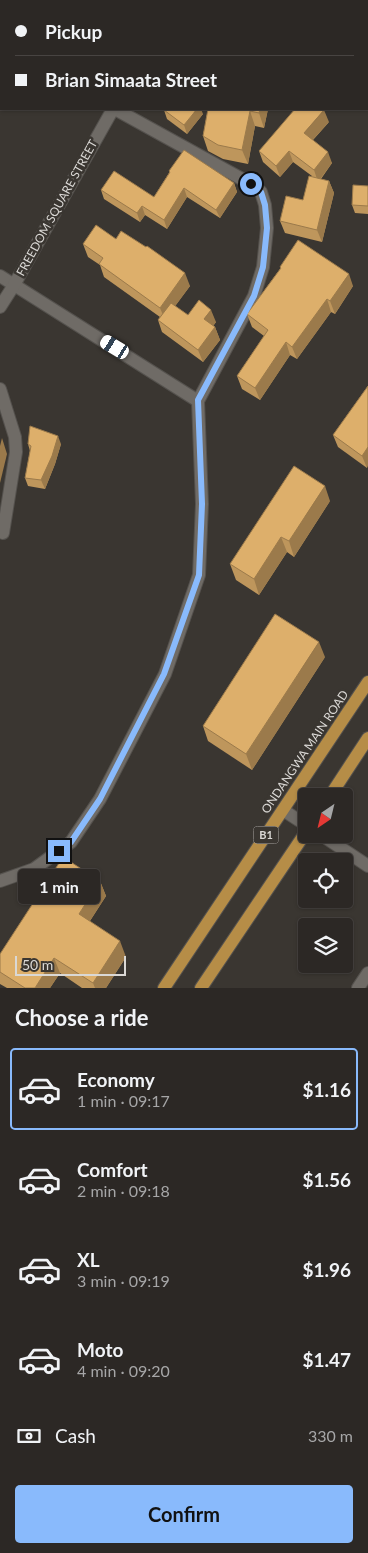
<!DOCTYPE html>
<meta charset="utf-8">
<style>
body{margin:0;font-family:Lato,sans-serif;background:#383432;color:#f1f3f6;height:100vh;display:flex;flex-direction:column;font-size:19px;white-space:nowrap}
*{box-sizing:border-box;margin:0}
p{font-size:16px;color:#a6a6a7}
.icon{flex:none;width:28px;height:28px;fill:none;stroke:currentColor;stroke-width:2;stroke-linecap:round;stroke-linejoin:round}
.map{position:relative;height:988px;overflow:hidden}
.details{display:flex;flex-direction:column;background:#2c2825;flex:1}
.details>*{flex:none}
.hud{position:absolute;left:0px;top:0px;width:369px;height:110px;box-shadow:0 1px 4px #0004,0 0 0 1px #484442;display:grid;align-content:center;height:110px;padding:0 15px;background:#2c2825}
.needle{width:32px;rotate:215deg}
.controls{position:absolute;left:298px;top:788px;display:grid;gap:10px}
.controls a{display:grid;place-items:center;width:55px;height:55px;border-radius:5px;background:#2c2825;box-shadow:0 1px 4px #0004,0 0 0 1px #484442;font-size:25px}
.scale{position:absolute;left:15px;bottom:12px;width:111px;box-sizing:border-box;padding-left:5px;border:2px solid #dad8d5;border-top:0;font-size:14px;line-height:18px;white-space:nowrap;color:#dad8d5;-webkit-text-stroke:4px #3a3631;paint-order:stroke}
.end{position:absolute;width:22px;height:22px;margin:-11px;border:6px solid #89bafc;background:#111;box-shadow:0 0 0 2px #111}
.from{border-radius:50%}
.bubble{position:absolute;height:35px;border-radius:5px;background:#2c2825;box-shadow:0 1px 4px #0004,0 0 0 1px #484442;font-size:16px;font-weight:700;line-height:35px;text-align:center}
.car{position:absolute;width:15px;height:30px;margin:-15px -8px;border-radius:6px;box-shadow:0 0 4px 1px #0007;background:linear-gradient(#fff 24%,#345 0 40%,#fff 0 76%,#345 0 86%,#fff 0)}
.hud b{display:flex;align-items:center;gap:18px;height:48px;font-size:19px}
.hud b+b{border-top:1px solid #484442}
.hud i{width:12px;height:12px;background:#f1f3f6}
ul{padding:0;list-style:none}
li{display:flex;align-items:center;gap:15px;height:82px;margin:0 10px 8px;padding:0 5px;border:2px solid transparent;border-radius:5px}
li div{flex:1}
li b{display:block;font-size:19px}
li em{font-style:normal;font-weight:700}
li.on{border-color:#89bafc}
li>.icon{width:45px;height:45px;stroke-width:1.5}
h2{padding:0 15px;font-size:22px;line-height:60px}
.pay{display:flex;align-items:center;gap:12px;height:55px;padding:0 15px;font-size:19px}
.pay p{margin-inline-start:auto}
.action{display:flex;gap:10px;margin-top:auto;padding:10px 15px}
.action a{flex:1;height:58px;border-radius:5px;background:#89bafc;color:#111;font-size:20px;font-weight:700;line-height:58px;text-align:center}
.map>svg:first-child{display:block}
.lines{fill:none;stroke-linecap:round;stroke-linejoin:round}
.minor-casing{stroke:#55524e;stroke-width:14}
.major-casing{stroke:#55524e;stroke-width:14}
.minor{stroke:#6f6b66;stroke-width:12}
.major{stroke:#b68d47;stroke-width:12}
.wall{fill:#be965c}
.shaded-wall{fill:#9b7a4b}
.building{fill:#ddaf6b;stroke:#9b7a4b}
.route{stroke:#89bafc;stroke-width:6}
.labels{text-anchor:middle;stroke-width:5;stroke-linejoin:round;paint-order:stroke}
.shield{fill:#3a3631;stroke:#aaa7a4;stroke-width:1}
.shield-label{font-size:11px;font-weight:bold;fill:#dad8d5}
.street-label{font-size:12px;fill:#dad8d5;stroke:#3a3631}
</style>
<div class="map">
<svg width="368" height="988" viewBox="0 0 368 988">
<rect width="100%" height="100%" fill="#3a3631"/>
<g class="lines">
<defs>
<g id="minor">
<path d="M 178,1 L 179,0"/>
<path d="M 115,109 L 251,184 L 261,192 L 265,205 L 267,228 L 263,267 L 254,296 L 198,401"/>
<path d="M 0,276 L 198,401 L 202,504 L 199,575 L 165,674 L 100,799 L 71,842 L 34,869 L 0,881"/>
<path d="M 0,307 L 14,285 L 113,109"/>
<path d="M 0,389 L 15,437 L 16,452 L 3,533"/>
<path d="M 283,810 L 306,825"/>
<path d="M 320,834 L 368,866"/>
<path d="M 358,988 L 368,973"/>
</g>
<g id="major">
<path d="M 330,796 L 368,738"/>
<path d="M 164,988 L 368,682"/>
<path d="M 201,988 L 306,832"/>
</g>
</defs>
<use href="#minor" class="minor-casing"/>
<use href="#major" class="major-casing"/>
<use href="#minor" class="minor"/>
<use href="#major" class="major"/>
</g>
<g class="wall">
<path d="M 208,109 L 268,109 L 264,128 L 255,126 L 248,164 L 223,159 L 208,151 L 203,136 Z"/>
<path d="M 164,110 L 203,114 L 187,134 L 167,119 Z"/>
<path d="M 329,122 L 313,140 L 332,163 L 321,179 L 329,181 L 334,193 L 322,242 L 285,233 L 280,221 L 303,200 L 312,176 L 293,162 L 280,177 L 263,162 L 259,151 Z"/>
<path d="M 169,171 L 234,183 L 237,192 L 220,218 L 187,197 L 167,229 L 145,215 L 140,222 L 104,199 L 101,190 L 154,197 L 169,173 Z"/>
<path d="M 368,186 L 368,214 L 355,213 L 352,205 Z"/>
<path d="M 116,239 L 190,286 L 175,306 L 188,315 L 216,322 L 213,326 L 215,327 L 220,340 L 203,362 L 162,332 L 158,320 L 160,317 L 104,277 L 100,265 L 88,257 L 83,244 Z"/>
<path d="M 280,267 L 353,286 L 335,314 L 331,312 L 297,359 L 290,355 L 260,400 L 242,389 L 237,376 L 264,336 L 252,327 L 247,314 L 280,269 Z"/>
<path d="M 368,386 L 367,468 L 338,447 L 333,435 Z"/>
<path d="M 28,444 L 61,444 L 55,464 L 45,489 L 28,486 L 25,478 L 30,451 Z"/>
<path d="M 330,501 L 294,557 L 287,552 L 259,595 L 236,580 L 230,564 Z"/>
<path d="M 325,657 L 252,770 L 208,741 L 203,726 Z"/>
<path d="M 100,881 L 106,896 L 90,921 L 126,957 L 106,988 L 82,988 L 60,973 L 50,988 L 7,988 L 0,984 L 0,954 Z"/>
</g>
<g class="shaded-wall">
<path d="M 197,109 L 201,109 L 203,114 L 187,134 L 184,125 Z"/>
<path d="M 260,109 L 268,109 L 264,128 L 259,113 Z"/>
<path d="M 324,110 L 329,122 L 308,145 L 304,133 Z"/>
<path d="M 250,111 L 255,126 L 248,164 L 242,150 Z"/>
<path d="M 289,151 L 293,162 L 280,177 L 276,166 Z"/>
<path d="M 328,152 L 332,163 L 318,182 L 314,170 Z"/>
<path d="M 329,181 L 334,193 L 322,242 L 317,230 Z"/>
<path d="M 234,183 L 237,192 L 220,218 L 216,210 Z"/>
<path d="M 184,188 L 187,197 L 167,229 L 164,220 Z"/>
<path d="M 142,206 L 145,215 L 140,222 L 137,213 Z"/>
<path d="M 185,273 L 190,286 L 165,320 L 160,308 Z"/>
<path d="M 349,274 L 353,286 L 335,314 L 330,301 Z"/>
<path d="M 327,299 L 331,312 L 297,359 L 292,347 Z"/>
<path d="M 211,310 L 216,322 L 209,332 L 204,319 Z"/>
<path d="M 215,327 L 220,340 L 203,362 L 198,350 Z"/>
<path d="M 286,342 L 290,355 L 260,400 L 255,388 Z"/>
<path d="M 58,436 L 61,444 L 55,464 L 45,489 L 41,480 Z"/>
<path d="M 2,438 L 7,454 L 0,483 L 0,446 Z"/>
<path d="M 368,447 L 368,466 L 367,468 L 362,456 Z"/>
<path d="M 325,486 L 330,501 L 294,557 L 289,541 Z"/>
<path d="M 281,537 L 287,552 L 259,595 L 254,579 Z"/>
<path d="M 319,642 L 325,657 L 252,770 L 246,754 Z"/>
<path d="M 100,881 L 106,896 L 84,930 L 79,914 Z"/>
<path d="M 120,941 L 126,957 L 106,988 L 95,988 L 93,983 Z"/>
<path d="M 54,958 L 60,973 L 50,988 L 35,988 Z"/>
</g>
<g class="building">
<path d="M 165,109 L 197,109 L 184,125 L 164,110 Z"/>
<path d="M 208,109 L 260,109 L 259,113 L 250,111 L 242,150 L 218,145 L 203,136 Z"/>
<path d="M 295,109 L 323,109 L 324,110 L 304,133 L 328,152 L 314,170 L 289,151 L 276,166 L 259,151 Z"/>
<path d="M 184,150 L 234,183 L 216,210 L 184,188 L 164,220 L 142,206 L 137,213 L 101,190 L 114,171 L 154,197 L 170,172 L 169,171 Z"/>
<path d="M 309,176 L 329,181 L 317,230 L 280,221 L 286,196 L 303,200 Z"/>
<path d="M 353,185 L 368,186 L 368,206 L 352,205 Z"/>
<path d="M 96,225 L 116,239 L 121,231 L 146,247 L 147,246 L 185,273 L 160,308 L 99,264 L 103,258 L 83,244 Z"/>
<path d="M 298,240 L 349,274 L 330,301 L 327,299 L 292,347 L 286,342 L 255,388 L 237,376 L 268,330 L 247,314 L 281,268 L 280,267 Z"/>
<path d="M 199,300 L 211,310 L 204,319 L 215,327 L 198,350 L 158,320 L 171,303 L 188,315 Z"/>
<path d="M 368,386 L 368,447 L 362,456 L 333,435 Z"/>
<path d="M 30,426 L 58,436 L 52,456 L 41,480 L 25,478 L 31,446 L 28,444 Z"/>
<path d="M 294,466 L 325,486 L 289,541 L 281,537 L 254,579 L 230,564 Z"/>
<path d="M 275,614 L 319,642 L 246,754 L 203,726 Z"/>
<path d="M 63,857 L 100,881 L 79,914 L 120,941 L 93,983 L 54,958 L 35,988 L 25,988 L 0,972 L 0,954 Z"/>
</g>
<g class="lines">
<path class="route" d="M 59,851 L 71,842 L 100,799 L 164,674 L 199,575 L 202,504 L 198,400 L 254,296 L 263,267 L 267,228 L 265,205 L 261,192 L 251,184"/>
</g>
<g class="labels">
<rect class="shield" x="253.5" y="826.5" width="25" height="17" rx="4"/>
<g class="shield-label">
<text x="266" y="839">B1</text>
</g>
<g class="street-label">
<text transform="translate(57 208) rotate(-61)" y="4">FREEDOM SQUARE STREET</text>
<text transform="translate(305 752) rotate(-56)" y="4">ONDANGWA MAIN ROAD</text>
</g>
</g>
</svg>
<div class="controls">
<a><svg class="needle" viewBox="-14 -14 28 28"><path d="M0-13l5 13h-10z" fill="#e53935"/><path d="M0 13l5-13h-10z" fill="#a6a6a7"/></svg></a>
<a><svg class="icon" aria-label="locate" viewBox="0 0 24 24"><circle cx="12" cy="12" r="6"/><path d="M12 2v4M12 18v4M2 12h4M18 12h4"/></svg></a>
<a><svg class="icon" aria-label="layers" viewBox="0 0 24 24"><path d="M12 4l9 5-9 5-9-5zM3 14l9 5 9-5"/></svg></a>
</div>
<div class="scale">50 m</div>
<i class="end from" style="left:251px;top:184px"></i>
<i class="end" style="left:59px;top:851px"></i>
<div class="bubble" style="left:18px;top:869px;width:82px">1 min</div>
<i class="car" style="left:115px;top:347px;rotate:301deg"></i>
<div class="hud">
<b><i class="from"></i>Pickup</b>
<b><i></i>Brian Simaata Street</b>
</div>
</div>
<section class="details">
<h2>Choose a ride</h2>
<ul>
<li class="on"><svg class="icon" aria-label="car" viewBox="0 0 24 24"><path d="M5 17H2v-5l4-1 3-4h7l3 4 3 1v5h-3M9 17h6M6 11h13"/><circle cx="7" cy="17" r="2"/><circle cx="17" cy="17" r="2"/></svg><div><b>Economy</b><p>1 min · 09:17</p></div><em>$1.16</em></li>
<li><svg class="icon" aria-label="car" viewBox="0 0 24 24"><path d="M5 17H2v-5l4-1 3-4h7l3 4 3 1v5h-3M9 17h6M6 11h13"/><circle cx="7" cy="17" r="2"/><circle cx="17" cy="17" r="2"/></svg><div><b>Comfort</b><p>2 min · 09:18</p></div><em>$1.56</em></li>
<li><svg class="icon" aria-label="car" viewBox="0 0 24 24"><path d="M5 17H2v-5l4-1 3-4h7l3 4 3 1v5h-3M9 17h6M6 11h13"/><circle cx="7" cy="17" r="2"/><circle cx="17" cy="17" r="2"/></svg><div><b>XL</b><p>3 min · 09:19</p></div><em>$1.96</em></li>
<li><svg class="icon" aria-label="car" viewBox="0 0 24 24"><path d="M5 17H2v-5l4-1 3-4h7l3 4 3 1v5h-3M9 17h6M6 11h13"/><circle cx="7" cy="17" r="2"/><circle cx="17" cy="17" r="2"/></svg><div><b>Moto</b><p>4 min · 09:20</p></div><em>$1.47</em></li>
</ul>
<div class="pay"><svg class="icon" aria-label="cash" viewBox="0 0 24 24"><path d="M3 7h18v10H3z"/><circle cx="12" cy="12" r="2"/></svg>Cash<p>330 m</p></div>
<div class="action"><a>Confirm</a></div>
</section>
